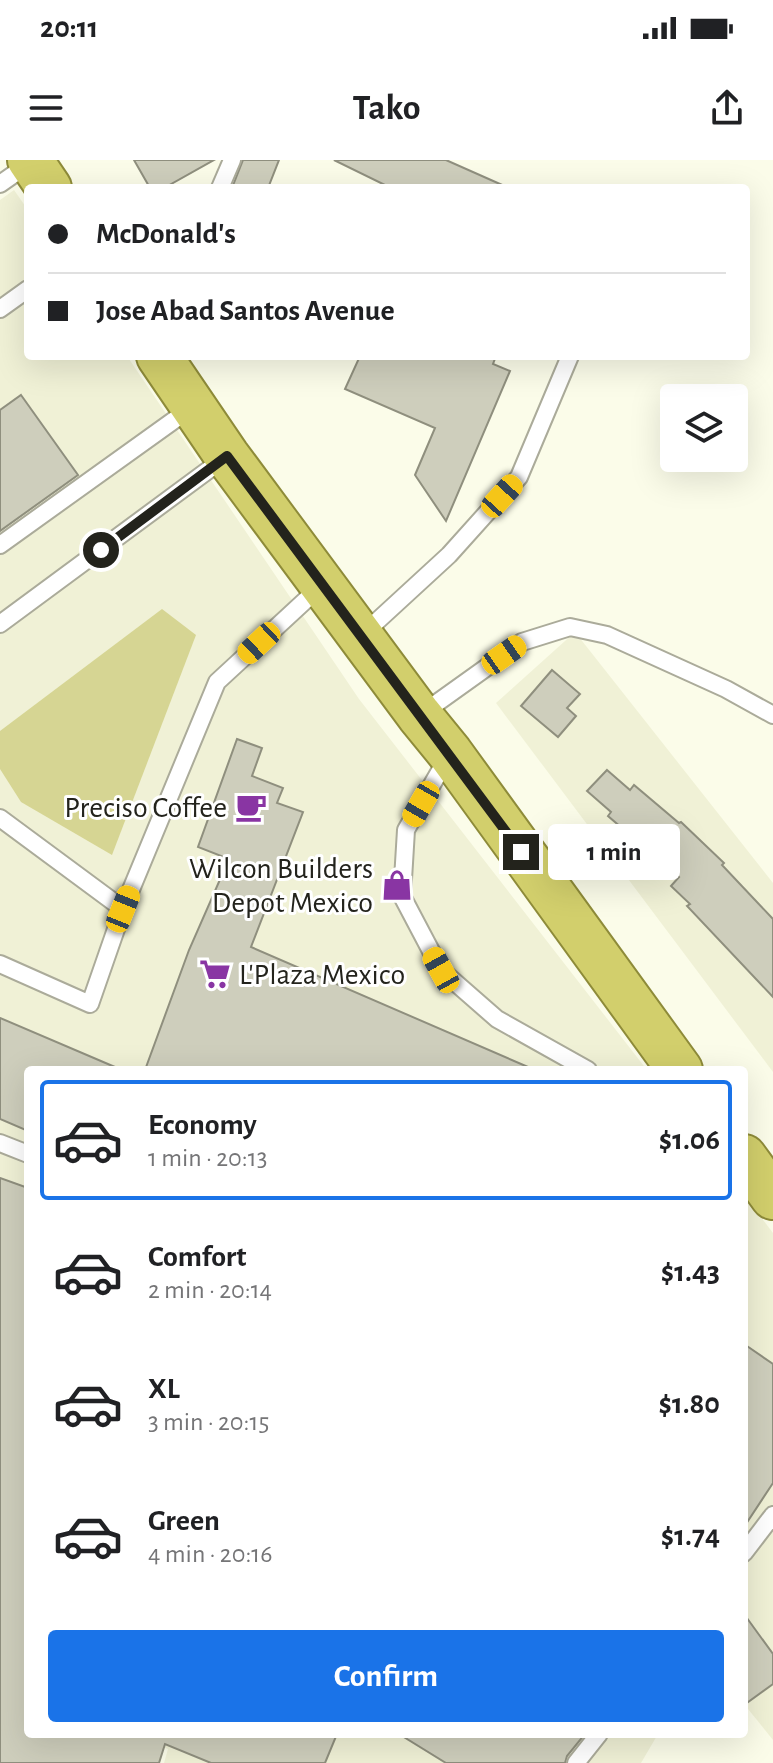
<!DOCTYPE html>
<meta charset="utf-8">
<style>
body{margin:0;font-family:"Alegreya Sans",sans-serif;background:#f6f6f6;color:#202124;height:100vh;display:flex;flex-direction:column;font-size:30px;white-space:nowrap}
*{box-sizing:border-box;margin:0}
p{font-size:26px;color:#757577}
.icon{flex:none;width:44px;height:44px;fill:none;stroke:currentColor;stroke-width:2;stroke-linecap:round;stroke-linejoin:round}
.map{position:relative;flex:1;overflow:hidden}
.sheet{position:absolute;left:24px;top:906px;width:724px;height:672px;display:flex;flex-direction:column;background:#fff;border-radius:8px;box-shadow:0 8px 32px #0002}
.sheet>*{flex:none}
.top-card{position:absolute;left:24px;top:24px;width:726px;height:176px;border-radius:8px;box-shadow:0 8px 32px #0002;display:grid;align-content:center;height:176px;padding:0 24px;background:#fff}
.tools{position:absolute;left:660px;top:224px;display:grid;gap:16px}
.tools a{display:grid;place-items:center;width:88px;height:88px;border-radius:8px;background:#fff;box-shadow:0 8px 32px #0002;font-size:40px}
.end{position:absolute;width:36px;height:36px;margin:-18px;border:10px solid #23231c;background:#fff;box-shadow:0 0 0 4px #fff}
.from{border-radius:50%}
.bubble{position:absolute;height:56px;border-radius:8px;background:#fff;box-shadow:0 8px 32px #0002;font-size:26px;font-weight:700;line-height:56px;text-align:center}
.car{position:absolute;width:24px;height:48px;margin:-24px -12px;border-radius:10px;box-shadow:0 0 6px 2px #0007;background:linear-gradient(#f5c518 24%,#345 0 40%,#f5c518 0 76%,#345 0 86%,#f5c518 0)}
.top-card b{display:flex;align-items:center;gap:28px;height:76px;font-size:30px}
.top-card b+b{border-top:2px solid #e0e0e0}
.top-card i{width:20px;height:20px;background:#202124}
ul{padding:14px 0 0;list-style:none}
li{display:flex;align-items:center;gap:24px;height:120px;margin:0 16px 12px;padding:0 8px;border:4px solid transparent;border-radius:8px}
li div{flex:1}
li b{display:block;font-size:30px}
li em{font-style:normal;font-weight:700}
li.active{border-color:#1a73e8}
li>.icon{width:72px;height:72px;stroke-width:1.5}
.action{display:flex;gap:16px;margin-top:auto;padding:16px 24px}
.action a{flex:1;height:92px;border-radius:8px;background:#1a73e8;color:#fff;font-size:32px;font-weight:700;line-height:92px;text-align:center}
.status{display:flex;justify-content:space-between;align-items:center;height:56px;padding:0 40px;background:#fff;direction:ltr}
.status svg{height:22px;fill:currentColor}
header{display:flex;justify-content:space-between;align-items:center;height:104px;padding:0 24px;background:#fff;font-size:36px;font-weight:700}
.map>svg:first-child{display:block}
.built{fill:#f0f1d6}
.green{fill:#d6d593}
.building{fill:#cecebc;stroke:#8f8f7e;stroke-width:2}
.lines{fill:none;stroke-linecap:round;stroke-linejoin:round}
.service-casing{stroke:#abab9a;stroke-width:20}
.trunk-casing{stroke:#8e8b39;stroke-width:48}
.service{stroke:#fff;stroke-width:16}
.trunk{stroke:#d2cf6c;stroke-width:44}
.route{stroke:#23231c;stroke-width:10}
.labels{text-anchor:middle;stroke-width:6;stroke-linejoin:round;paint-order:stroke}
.poi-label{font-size:30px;fill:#23231c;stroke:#fff;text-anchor:end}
</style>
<div class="status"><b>20:11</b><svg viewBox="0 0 49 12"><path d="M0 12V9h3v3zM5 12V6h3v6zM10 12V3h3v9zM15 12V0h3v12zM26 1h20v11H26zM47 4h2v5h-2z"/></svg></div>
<header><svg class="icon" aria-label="menu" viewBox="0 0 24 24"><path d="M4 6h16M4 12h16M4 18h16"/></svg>Tako<svg class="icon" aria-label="share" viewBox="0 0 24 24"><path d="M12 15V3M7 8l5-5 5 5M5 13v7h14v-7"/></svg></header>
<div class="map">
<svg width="773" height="1603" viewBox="0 0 773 1603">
<rect width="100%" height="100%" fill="#fbfce9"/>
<g class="built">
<path d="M 14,30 L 28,50 L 28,196 L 127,196 L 359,539 L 647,910 L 28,910 L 28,1533 L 0,1522 L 0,40 Z"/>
<path d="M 575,472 L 773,723 L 773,912 L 496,543 Z"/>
<path d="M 744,1035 L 773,1073 L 773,1580 L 744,1544 Z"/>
<path d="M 131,1574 L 658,1574 L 641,1603 L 164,1603 L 168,1589 Z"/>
</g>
<path class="green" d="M 162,449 L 196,475 L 112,695 L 21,642 L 0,609 L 0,571 Z"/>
<g class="building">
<path d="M 134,0 L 214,0 L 164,28 L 150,28 Z"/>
<path d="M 243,0 L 279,0 L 268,28 L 232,28 Z"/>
<path d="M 334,0 L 446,0 L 509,28 L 391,28 Z"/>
<path d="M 360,196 L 496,196 L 493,204 L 510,211 L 446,361 L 415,315 L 435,268 L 345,229 Z"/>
<path d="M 21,235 L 78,315 L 0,371 L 0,250 Z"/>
<path d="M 552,510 L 580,534 L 567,548 L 576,556 L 558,577 L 521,546 Z"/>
<path d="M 237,579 L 262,588 L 252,616 L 283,628 L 277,643 L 303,652 L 251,787 L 535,910 L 145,910 L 189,790 L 229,699 L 198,687 Z"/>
<path d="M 607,610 L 630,630 L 634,625 L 679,663 L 681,662 L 724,703 L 722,705 L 773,759 L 773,837 L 687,746 L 690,744 L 671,726 L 679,717 L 608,656 L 611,652 L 587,631 Z"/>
<path d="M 0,858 L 122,910 L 28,910 L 28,971 L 0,959 Z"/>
<path d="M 0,1018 L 28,1028 L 28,1574 L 337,1574 L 325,1603 L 211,1603 L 165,1584 L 159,1603 L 0,1603 Z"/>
<path d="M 744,1184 L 773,1204 L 773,1323 L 744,1367 Z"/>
<path d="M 744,1454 L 773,1494 L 773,1524 L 744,1545 Z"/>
<path d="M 399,1574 L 585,1574 L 567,1596 L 565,1603 L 446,1603 Z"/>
</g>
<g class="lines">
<defs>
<g id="service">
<path d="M 0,24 L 30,3"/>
<path d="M 220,28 L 232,0"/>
<path d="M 0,149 L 28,129"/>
<path d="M 0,385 L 191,248"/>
<path d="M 0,464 L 226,297"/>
<path d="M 362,475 L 449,395 L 519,317 L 570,196"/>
<path d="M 420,555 L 522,482 L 570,467 L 607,475 L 726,529 L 773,555"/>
<path d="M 449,595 L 406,670 L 402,736 L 441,810 L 497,859 L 588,910"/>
<path d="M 0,658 L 123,749"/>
<path d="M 0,804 L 90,844 L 123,749 L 217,522 L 321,426"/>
<path d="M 0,983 L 28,994"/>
<path d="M 744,1393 L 773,1355"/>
<path d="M 576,1603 L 599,1574"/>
</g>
<g id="trunk">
<path d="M 30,0 L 49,28"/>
<path d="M 159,196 L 227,296 L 419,555 L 450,593 L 680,910"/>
<path d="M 744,997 L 773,1037"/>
</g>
</defs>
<use href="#service" class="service-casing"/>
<use href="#trunk" class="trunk-casing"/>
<use href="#service" class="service"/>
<use href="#trunk" class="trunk"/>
</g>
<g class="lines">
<path class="route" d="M 101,390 L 227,296 L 521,692"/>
</g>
<defs>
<symbol id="cafe-bare" viewBox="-9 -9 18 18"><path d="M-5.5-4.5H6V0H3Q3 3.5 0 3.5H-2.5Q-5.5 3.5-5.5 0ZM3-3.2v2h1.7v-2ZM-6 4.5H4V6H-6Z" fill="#8935a3" stroke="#fff" stroke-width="2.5" paint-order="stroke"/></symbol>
<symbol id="shop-bare" viewBox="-9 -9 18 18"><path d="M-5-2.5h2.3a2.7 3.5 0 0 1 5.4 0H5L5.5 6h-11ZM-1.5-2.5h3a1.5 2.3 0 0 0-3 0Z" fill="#8935a3" stroke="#fff" stroke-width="2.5" paint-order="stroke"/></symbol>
<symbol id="supermarket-bare" viewBox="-9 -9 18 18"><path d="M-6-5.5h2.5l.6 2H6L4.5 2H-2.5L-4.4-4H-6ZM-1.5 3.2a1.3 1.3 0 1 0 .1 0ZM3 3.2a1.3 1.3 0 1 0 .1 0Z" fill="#8935a3" stroke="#fff" stroke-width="2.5" paint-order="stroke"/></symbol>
</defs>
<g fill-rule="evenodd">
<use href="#cafe-bare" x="229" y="625" width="44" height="44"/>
<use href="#shop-bare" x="375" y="703" width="44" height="44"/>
<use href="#supermarket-bare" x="193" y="792" width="44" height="44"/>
</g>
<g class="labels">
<g class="poi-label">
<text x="227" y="657">Preciso Coffee</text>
<text x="373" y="718">Wilcon Builders<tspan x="373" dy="34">Depot Mexico</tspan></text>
<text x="239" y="824" text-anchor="start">L'Plaza Mexico</text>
</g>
</g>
</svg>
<div class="tools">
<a><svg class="icon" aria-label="layers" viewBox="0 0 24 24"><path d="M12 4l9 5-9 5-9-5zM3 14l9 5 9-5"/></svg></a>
</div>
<i class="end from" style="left:101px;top:390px"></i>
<i class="end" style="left:521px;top:692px"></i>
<div class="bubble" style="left:548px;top:664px;width:132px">1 min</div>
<i class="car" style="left:502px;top:336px;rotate:42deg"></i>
<i class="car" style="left:259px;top:483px;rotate:227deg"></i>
<i class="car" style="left:504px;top:495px;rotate:55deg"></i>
<i class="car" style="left:421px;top:644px;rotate:210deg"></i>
<i class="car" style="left:123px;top:749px;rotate:22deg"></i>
<i class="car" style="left:441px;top:810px;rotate:331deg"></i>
<div class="top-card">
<b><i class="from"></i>McDonald's</b>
<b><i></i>Jose Abad Santos Avenue</b>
</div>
<section class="sheet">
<ul>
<li class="active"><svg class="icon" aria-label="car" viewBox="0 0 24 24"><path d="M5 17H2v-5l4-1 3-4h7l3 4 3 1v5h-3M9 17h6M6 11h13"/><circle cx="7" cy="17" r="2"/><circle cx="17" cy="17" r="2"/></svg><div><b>Economy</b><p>1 min · 20:13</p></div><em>$1.06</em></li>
<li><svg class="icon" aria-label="car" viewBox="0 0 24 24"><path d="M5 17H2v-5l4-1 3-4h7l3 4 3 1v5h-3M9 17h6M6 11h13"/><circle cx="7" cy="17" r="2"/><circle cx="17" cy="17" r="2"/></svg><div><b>Comfort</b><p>2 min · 20:14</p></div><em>$1.43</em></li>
<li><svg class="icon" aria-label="car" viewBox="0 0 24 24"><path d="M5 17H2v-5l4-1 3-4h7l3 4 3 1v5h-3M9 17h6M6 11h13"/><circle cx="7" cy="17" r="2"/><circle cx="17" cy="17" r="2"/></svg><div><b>XL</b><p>3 min · 20:15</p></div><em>$1.80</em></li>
<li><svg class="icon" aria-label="car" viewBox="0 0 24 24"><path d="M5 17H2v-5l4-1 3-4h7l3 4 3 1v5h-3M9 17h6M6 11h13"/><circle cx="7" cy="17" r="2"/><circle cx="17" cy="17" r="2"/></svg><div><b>Green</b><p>4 min · 20:16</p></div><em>$1.74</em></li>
</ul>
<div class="action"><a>Confirm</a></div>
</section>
</div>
